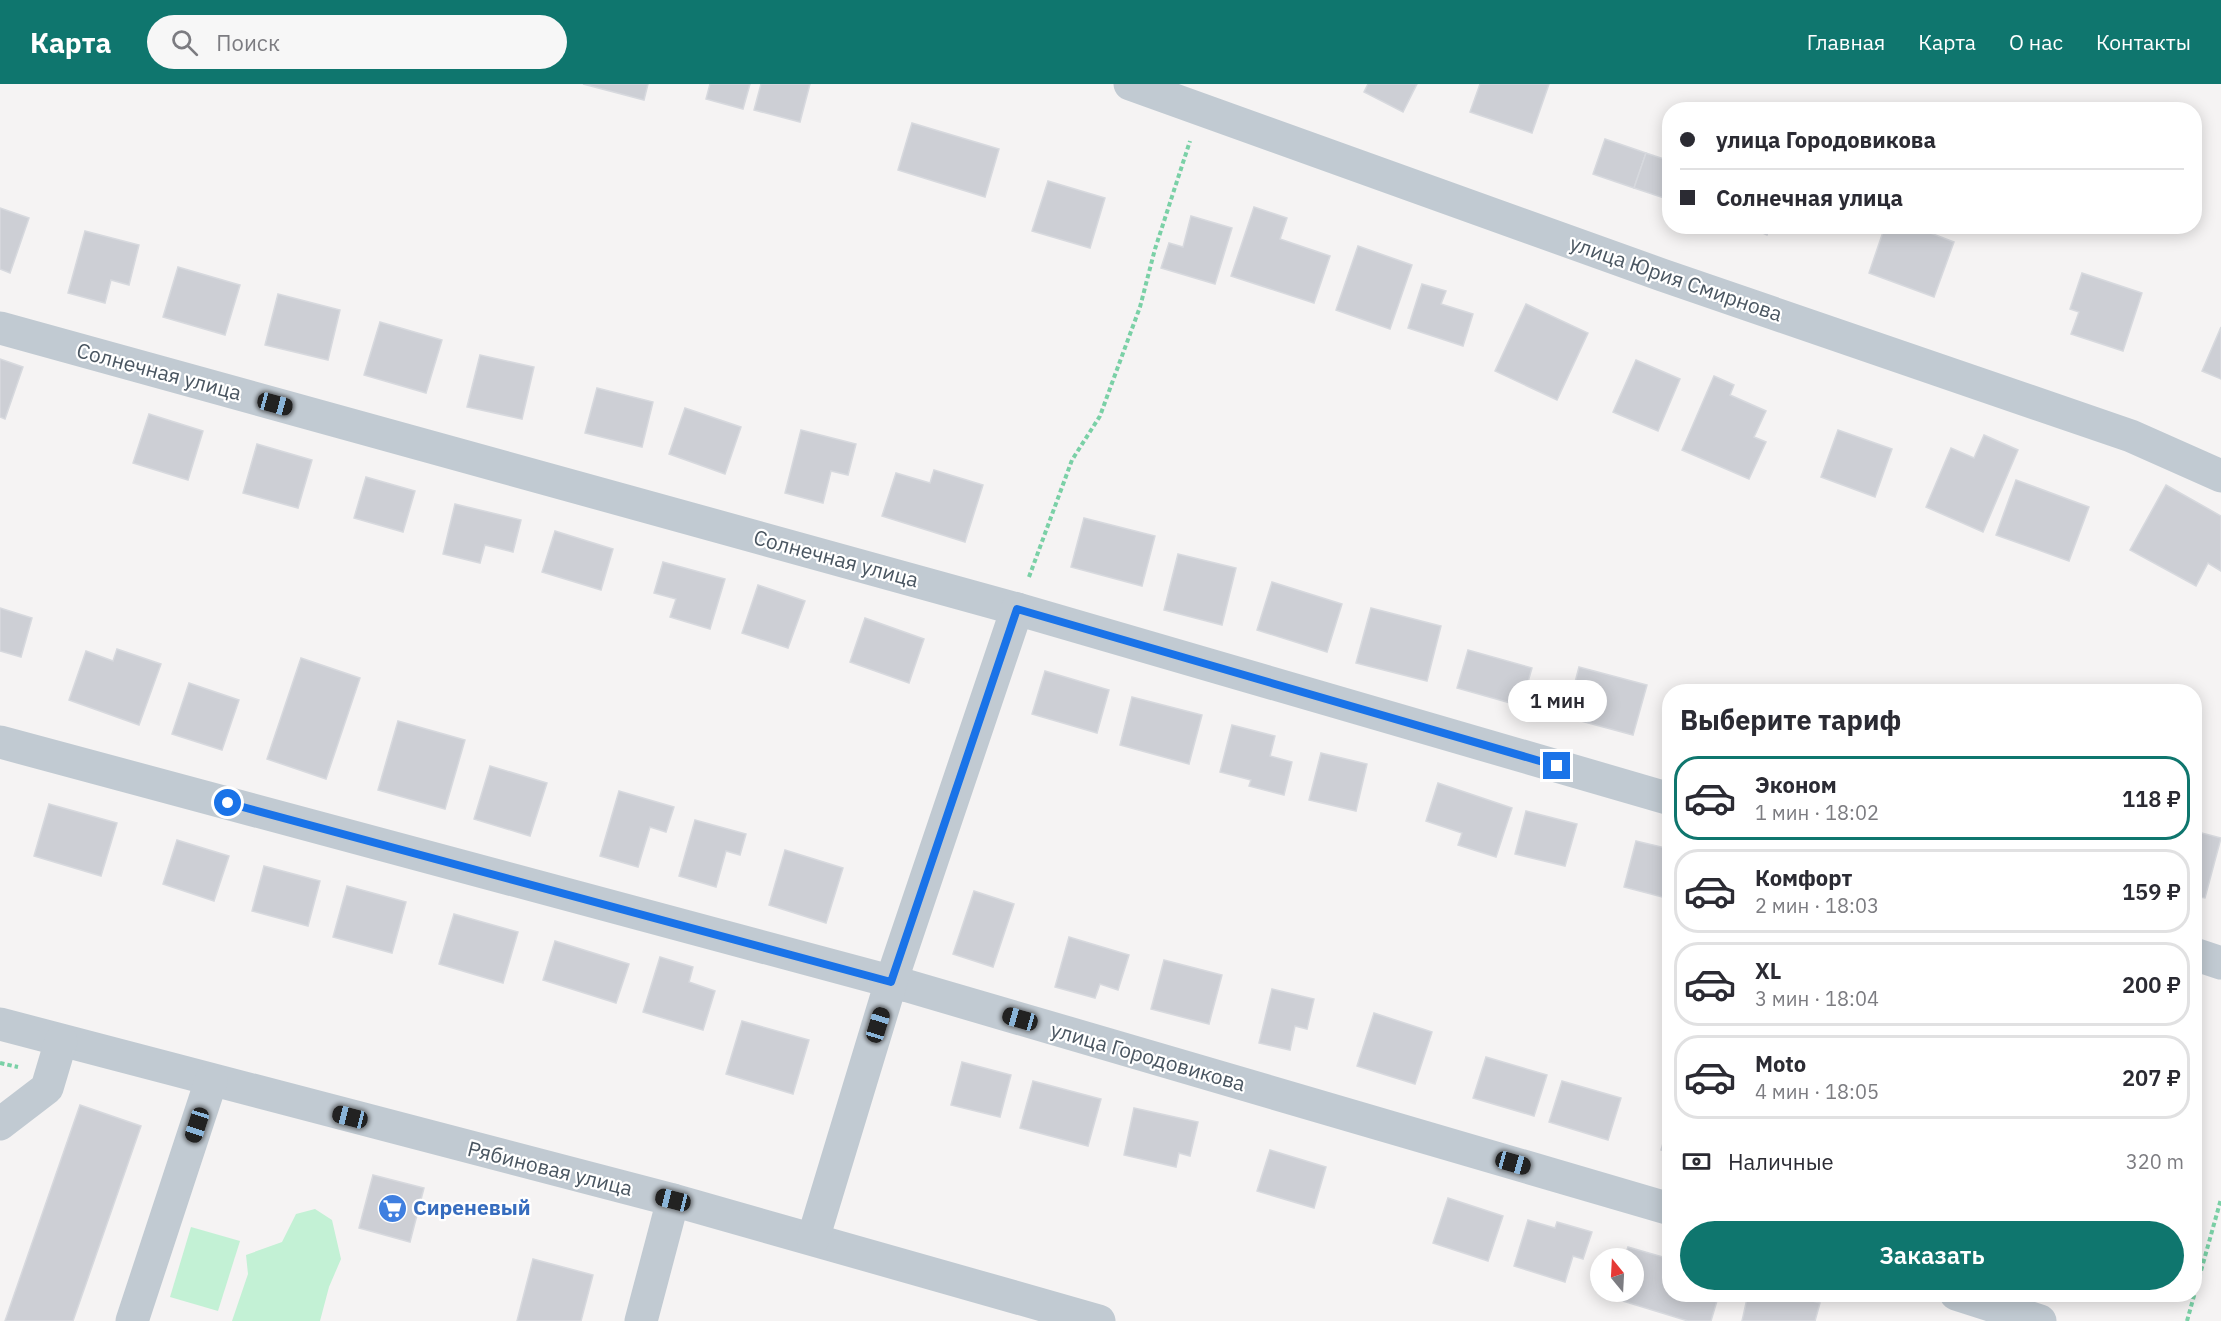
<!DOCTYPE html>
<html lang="ru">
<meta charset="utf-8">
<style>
body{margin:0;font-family:"IBM Plex Sans",sans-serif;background:#f7f7f7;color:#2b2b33;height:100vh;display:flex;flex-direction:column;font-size:22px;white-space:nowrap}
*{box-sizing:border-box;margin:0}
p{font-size:20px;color:#7c7c81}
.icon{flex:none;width:33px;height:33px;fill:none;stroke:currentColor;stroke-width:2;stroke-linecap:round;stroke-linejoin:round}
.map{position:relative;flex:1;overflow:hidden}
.side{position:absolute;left:1662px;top:600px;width:540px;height:618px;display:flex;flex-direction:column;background:#fff;border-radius:24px;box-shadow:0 3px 15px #0003}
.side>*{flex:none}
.guide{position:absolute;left:1662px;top:18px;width:540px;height:132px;border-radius:24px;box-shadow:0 3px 15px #0003;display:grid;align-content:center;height:132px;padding:0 18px;background:#fff}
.needle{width:39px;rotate:342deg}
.buttons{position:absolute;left:1590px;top:1164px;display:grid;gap:12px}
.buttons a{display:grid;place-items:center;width:54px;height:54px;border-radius:50%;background:#fff;box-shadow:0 3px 15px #0003;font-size:30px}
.end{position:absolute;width:27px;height:27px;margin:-14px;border:8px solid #1a73e8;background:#fff;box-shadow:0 0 0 3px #fff}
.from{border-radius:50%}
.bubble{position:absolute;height:42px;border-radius:21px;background:#fff;box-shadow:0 3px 15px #0003;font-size:20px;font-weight:600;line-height:42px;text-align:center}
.car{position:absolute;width:18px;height:36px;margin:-18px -9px;border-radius:8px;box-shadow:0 0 4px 2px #0007;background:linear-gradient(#222 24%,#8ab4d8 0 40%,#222 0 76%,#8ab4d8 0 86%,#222 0)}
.guide b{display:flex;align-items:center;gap:21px;height:57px;font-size:22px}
.guide b+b{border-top:2px solid #e1e1e2}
.guide i{width:15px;height:15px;background:#2b2b33}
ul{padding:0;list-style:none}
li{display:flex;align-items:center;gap:18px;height:84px;margin:0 12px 9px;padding:0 6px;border:3px solid #e1e1e2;border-radius:24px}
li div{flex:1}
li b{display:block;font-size:22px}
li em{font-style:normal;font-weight:600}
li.on{border-color:#0f766e}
li>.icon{width:54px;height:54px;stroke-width:1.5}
h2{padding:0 18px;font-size:27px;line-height:72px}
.pay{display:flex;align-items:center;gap:15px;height:66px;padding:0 18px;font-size:22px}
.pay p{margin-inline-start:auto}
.button{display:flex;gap:12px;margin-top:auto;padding:12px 18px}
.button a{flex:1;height:69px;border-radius:36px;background:#0f766e;color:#fff;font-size:24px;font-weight:600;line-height:69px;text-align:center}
header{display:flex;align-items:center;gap:36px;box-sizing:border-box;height:84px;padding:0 30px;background:#0f766e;color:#fff}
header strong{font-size:28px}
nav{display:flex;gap:33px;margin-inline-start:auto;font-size:21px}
.search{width:420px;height:54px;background:#f7f7f7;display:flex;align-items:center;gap:15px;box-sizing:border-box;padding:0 21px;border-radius:33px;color:#7c7c81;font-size:22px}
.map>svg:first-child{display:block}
.green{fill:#c3f1d5}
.building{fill:#cdcfd5;stroke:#d7d9de;stroke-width:1.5}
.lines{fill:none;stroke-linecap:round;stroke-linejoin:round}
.path{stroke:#7ad0a6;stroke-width:4;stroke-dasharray:4.5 3;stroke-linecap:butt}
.minor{stroke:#c1cad2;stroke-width:33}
.route{stroke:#1a73e8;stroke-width:8}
.labels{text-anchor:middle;stroke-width:4.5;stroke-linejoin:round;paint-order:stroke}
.street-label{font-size:21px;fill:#4a5661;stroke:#fff}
.shop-label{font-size:21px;font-weight:bold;fill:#366cbe;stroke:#fff;text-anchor:start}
</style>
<header>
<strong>Карта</strong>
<div class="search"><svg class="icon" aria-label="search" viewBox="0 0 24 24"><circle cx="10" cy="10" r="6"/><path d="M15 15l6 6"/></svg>Поиск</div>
<nav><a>Главная</a><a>Карта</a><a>О нас</a><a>Контакты</a></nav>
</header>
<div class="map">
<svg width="2221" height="1237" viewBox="0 0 2221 1237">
<rect width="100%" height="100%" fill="#f5f3f3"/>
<g class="green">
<path d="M 315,1125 L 332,1136 L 341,1175 L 329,1203 L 320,1237 L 232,1237 L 248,1190 L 246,1171 L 282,1158 L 296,1130 Z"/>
<path d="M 191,1143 L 240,1157 L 218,1227 L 170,1213 Z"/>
</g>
<g class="building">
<path d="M 583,0 L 648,0 L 644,16 Z"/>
<path d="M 710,0 L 750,0 L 743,25 L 706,15 Z"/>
<path d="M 761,0 L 810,0 L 800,38 L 754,26 Z"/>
<path d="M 1368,0 L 1417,0 L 1403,28 L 1364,8 Z"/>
<path d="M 1480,0 L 1549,0 L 1532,49 L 1470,28 Z"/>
<path d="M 912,39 L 999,65 L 985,113 L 898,86 Z"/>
<path d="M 1605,55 L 1646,69 L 1634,104 L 1593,90 Z"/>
<path d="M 1646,69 L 1670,77 L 1670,116 L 1634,104 Z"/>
<path d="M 1048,97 L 1105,114 L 1090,164 L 1032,147 Z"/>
<path d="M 1254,123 L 1287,134 L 1280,155 L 1330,172 L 1314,219 L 1231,192 Z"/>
<path d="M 0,124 L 29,134 L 10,189 L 0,185 Z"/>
<path d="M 1191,132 L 1232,144 L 1215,200 L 1161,184 L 1169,159 L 1183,163 Z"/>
<path d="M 1747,142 L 1770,142 L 1767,151 Z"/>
<path d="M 1885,142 L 1912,142 L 1954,158 L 1934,213 L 1869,189 Z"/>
<path d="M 85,147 L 139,161 L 129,201 L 111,196 L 105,219 L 68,209 Z"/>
<path d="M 1358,162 L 1412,181 L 1390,245 L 1336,226 Z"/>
<path d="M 178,183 L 240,201 L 225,251 L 163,233 Z"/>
<path d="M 2082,189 L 2142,209 L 2123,267 L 2071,250 L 2079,228 L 2070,225 Z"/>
<path d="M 1422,200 L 1446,207 L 1441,220 L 1473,230 L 1463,262 L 1408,244 Z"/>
<path d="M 278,210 L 340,226 L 328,276 L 265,261 Z"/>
<path d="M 1526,220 L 1588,249 L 1557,316 L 1495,287 Z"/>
<path d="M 380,238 L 442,256 L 426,309 L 364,291 Z"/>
<path d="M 2221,243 L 2221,295 L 2202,287 Z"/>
<path d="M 480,271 L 534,283 L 522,335 L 467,323 Z"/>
<path d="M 0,275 L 23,283 L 5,335 L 0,333 Z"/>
<path d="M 1636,276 L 1680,295 L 1658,347 L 1613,328 Z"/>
<path d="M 1714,292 L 1734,301 L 1730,311 L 1766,327 L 1754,353 L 1766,358 L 1749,395 L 1682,366 Z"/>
<path d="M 597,304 L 653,318 L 642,363 L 585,349 Z"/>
<path d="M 685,324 L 741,343 L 725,390 L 669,370 Z"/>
<path d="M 149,330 L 203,347 L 188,396 L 133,379 Z"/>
<path d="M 801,346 L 856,360 L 848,391 L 831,387 L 823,419 L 785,409 Z"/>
<path d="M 1838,346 L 1892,365 L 1875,413 L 1821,393 Z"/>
<path d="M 1984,351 L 2018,366 L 1983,448 L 1926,423 L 1951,364 L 1974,374 Z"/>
<path d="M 257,360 L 312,376 L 298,424 L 243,409 Z"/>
<path d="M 934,386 L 983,401 L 965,458 L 882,432 L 896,389 L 930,399 Z"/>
<path d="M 366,393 L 415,407 L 403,448 L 354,434 Z"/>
<path d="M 2016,396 L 2089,423 L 2069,477 L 1996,451 Z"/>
<path d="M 2166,401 L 2221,432 L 2221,487 L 2208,479 L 2196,502 L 2130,466 Z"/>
<path d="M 455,420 L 521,436 L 513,468 L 485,461 L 480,479 L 443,470 Z"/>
<path d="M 1084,434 L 1155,452 L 1142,502 L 1071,483 Z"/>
<path d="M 555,447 L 613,465 L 601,506 L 542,488 Z"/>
<path d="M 1178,470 L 1236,484 L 1222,541 L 1164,526 Z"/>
<path d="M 663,478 L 725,495 L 710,545 L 670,533 L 676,515 L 654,509 Z"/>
<path d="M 1272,498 L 1342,520 L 1327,568 L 1257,546 Z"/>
<path d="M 758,501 L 805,517 L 788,564 L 742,549 Z"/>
<path d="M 0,524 L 32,534 L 21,573 L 0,567 Z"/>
<path d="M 1371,524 L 1441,542 L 1427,597 L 1356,579 Z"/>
<path d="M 865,534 L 924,555 L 909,599 L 850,578 Z"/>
<path d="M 117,565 L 161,580 L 139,641 L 69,616 L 86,567 L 113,577 Z"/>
<path d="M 1468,566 L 1532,584 L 1521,622 L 1457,604 Z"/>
<path d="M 301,574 L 360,594 L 326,695 L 267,675 Z"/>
<path d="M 1579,583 L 1647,601 L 1633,651 L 1566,633 Z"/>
<path d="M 1045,587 L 1109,606 L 1097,649 L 1032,630 Z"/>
<path d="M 189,599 L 239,616 L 222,666 L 172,650 Z"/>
<path d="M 1132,613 L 1202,631 L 1189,680 L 1120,661 Z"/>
<path d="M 398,637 L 465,656 L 445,725 L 378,706 Z"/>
<path d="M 1232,641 L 1275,652 L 1270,672 L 1292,678 L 1284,711 L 1249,702 L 1251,696 L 1220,688 Z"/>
<path d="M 1321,669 L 1367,680 L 1356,727 L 1309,716 Z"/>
<path d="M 490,682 L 547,699 L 530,752 L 474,735 Z"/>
<path d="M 1438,699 L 1512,724 L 1496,773 L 1458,761 L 1462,749 L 1426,737 Z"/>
<path d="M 619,707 L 674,723 L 666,748 L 650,743 L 638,783 L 600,772 Z"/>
<path d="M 49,720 L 117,739 L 101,792 L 34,772 Z"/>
<path d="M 1526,727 L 1577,740 L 1565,782 L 1515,770 Z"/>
<path d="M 695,736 L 746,750 L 740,771 L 726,767 L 716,803 L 679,792 Z"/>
<path d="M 2194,747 L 2221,754 L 2205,814 L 2194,812 Z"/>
<path d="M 177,756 L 229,772 L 214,817 L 163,800 Z"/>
<path d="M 1636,757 L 1670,765 L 1670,815 L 1624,803 Z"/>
<path d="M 785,766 L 843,784 L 826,839 L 769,821 Z"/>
<path d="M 264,782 L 320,797 L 308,842 L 252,827 Z"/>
<path d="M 347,802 L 406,818 L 392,869 L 333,853 Z"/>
<path d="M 974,807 L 1014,820 L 993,883 L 953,870 Z"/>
<path d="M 454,830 L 518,848 L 503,899 L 439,880 Z"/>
<path d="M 1069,853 L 1129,871 L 1118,906 L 1100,900 L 1095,914 L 1055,903 Z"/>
<path d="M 555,857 L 629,880 L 616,919 L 543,896 Z"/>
<path d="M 660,873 L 693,883 L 689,898 L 715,907 L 703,946 L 643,928 Z"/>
<path d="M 1164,876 L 1222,891 L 1209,940 L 1151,925 Z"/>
<path d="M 1272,905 L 1314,915 L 1307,945 L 1295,942 L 1290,966 L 1259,959 Z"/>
<path d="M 1374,929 L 1432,948 L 1415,1000 L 1357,982 Z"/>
<path d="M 742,937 L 809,956 L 793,1010 L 726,990 Z"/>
<path d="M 1486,973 L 1547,991 L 1534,1032 L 1473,1014 Z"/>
<path d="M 962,978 L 1011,991 L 1000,1033 L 951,1021 Z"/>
<path d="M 1033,997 L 1101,1015 L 1088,1062 L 1020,1044 Z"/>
<path d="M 1562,997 L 1621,1014 L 1608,1056 L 1549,1038 Z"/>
<path d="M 80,1021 L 141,1042 L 73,1237 L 5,1237 Z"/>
<path d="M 1134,1024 L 1198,1038 L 1190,1072 L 1179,1069 L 1176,1083 L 1124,1071 Z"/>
<path d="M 1670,1036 L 1670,1068 L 1661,1066 Z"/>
<path d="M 1270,1066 L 1326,1083 L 1314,1124 L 1257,1107 Z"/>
<path d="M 373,1091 L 424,1104 L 410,1158 L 359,1144 Z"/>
<path d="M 1448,1114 L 1503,1132 L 1488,1177 L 1433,1159 Z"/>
<path d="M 1528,1136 L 1555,1144 L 1557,1138 L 1592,1148 L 1583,1175 L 1573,1172 L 1565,1198 L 1514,1182 Z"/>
<path d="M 1628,1163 L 1670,1175 L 1670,1210 L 1719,1210 L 1711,1237 L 1688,1237 L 1613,1214 L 1615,1208 L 1634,1208 L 1634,1174 L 1624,1174 Z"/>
<path d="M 533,1175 L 593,1191 L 581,1237 L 517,1237 Z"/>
<path d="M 1748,1210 L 1786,1210 L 1820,1219 L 1815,1237 L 1742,1237 Z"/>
</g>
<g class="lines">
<g class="path">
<path d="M 1029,493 L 1072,376 L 1100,332 L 1112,299 L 1140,223 L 1155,165 L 1190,57"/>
<path d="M 0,979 L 18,983"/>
<path d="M 2187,1237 L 2221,1115"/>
</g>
<g class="minor">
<path d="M 1130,0 L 1662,191 L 2131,352 L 2221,392"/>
<path d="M 0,244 L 1017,525 L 1670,715"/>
<path d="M 0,658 L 908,902 L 1670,1125"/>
<path d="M 2194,870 L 2221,879"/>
<path d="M 0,940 L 673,1116 L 1099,1237"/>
<path d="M 0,1040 L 47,1004 L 61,957"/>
<path d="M 813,1155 L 891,898 L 1017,525"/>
<path d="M 1956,1210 L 2040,1237"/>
<path d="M 132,1237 L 211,997"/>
<path d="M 641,1237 L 673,1116"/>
</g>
</g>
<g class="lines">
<path class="route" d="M 228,719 L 891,898 L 1017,525 L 1557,682"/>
</g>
<defs>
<symbol id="supermarket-disc" viewBox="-11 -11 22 22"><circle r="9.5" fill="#3f7fe0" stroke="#fff"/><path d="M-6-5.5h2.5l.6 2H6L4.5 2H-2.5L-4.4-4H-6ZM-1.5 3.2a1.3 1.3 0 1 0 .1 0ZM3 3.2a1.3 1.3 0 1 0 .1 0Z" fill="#fff"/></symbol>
</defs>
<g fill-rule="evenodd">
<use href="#supermarket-disc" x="376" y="1108" width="33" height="33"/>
</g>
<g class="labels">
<g class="street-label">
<text transform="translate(1676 195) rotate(19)" y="7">улица Юрия Смирнова</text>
<text transform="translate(159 288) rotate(15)" y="7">Солнечная улица</text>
<text transform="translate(836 475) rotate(15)" y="7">Солнечная улица</text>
<text transform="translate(1148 973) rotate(16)" y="7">улица Городовикова</text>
<text transform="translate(550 1085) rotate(14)" y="7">Рябиновая улица</text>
</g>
<g class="shop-label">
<text x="413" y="1131">Сиреневый</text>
</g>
</g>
</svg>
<div class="buttons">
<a><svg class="needle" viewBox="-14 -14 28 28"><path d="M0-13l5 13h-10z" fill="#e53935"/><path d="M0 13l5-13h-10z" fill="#7c7c81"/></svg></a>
</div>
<i class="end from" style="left:228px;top:719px"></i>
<i class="end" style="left:1557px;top:682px"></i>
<div class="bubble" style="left:1508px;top:596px;width:99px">1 мин</div>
<i class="car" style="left:275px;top:320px;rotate:105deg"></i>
<i class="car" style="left:1020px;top:935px;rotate:286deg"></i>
<i class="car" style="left:878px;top:941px;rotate:17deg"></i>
<i class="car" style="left:350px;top:1033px;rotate:284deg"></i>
<i class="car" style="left:197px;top:1041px;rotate:198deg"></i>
<i class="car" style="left:1513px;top:1079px;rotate:106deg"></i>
<i class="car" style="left:673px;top:1116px;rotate:284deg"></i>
<div class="guide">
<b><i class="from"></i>улица Городовикова</b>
<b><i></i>Солнечная улица</b>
</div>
<section class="side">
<h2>Выберите тариф</h2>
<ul>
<li class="on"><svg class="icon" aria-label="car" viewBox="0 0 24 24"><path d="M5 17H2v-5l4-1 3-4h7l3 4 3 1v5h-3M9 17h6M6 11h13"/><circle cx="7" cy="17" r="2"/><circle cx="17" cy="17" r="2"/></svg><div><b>Эконом</b><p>1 мин · 18:02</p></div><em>118 ₽</em></li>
<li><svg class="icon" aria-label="car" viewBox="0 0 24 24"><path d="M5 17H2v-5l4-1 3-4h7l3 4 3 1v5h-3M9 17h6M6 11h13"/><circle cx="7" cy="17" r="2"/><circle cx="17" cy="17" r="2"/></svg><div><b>Комфорт</b><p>2 мин · 18:03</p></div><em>159 ₽</em></li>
<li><svg class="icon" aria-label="car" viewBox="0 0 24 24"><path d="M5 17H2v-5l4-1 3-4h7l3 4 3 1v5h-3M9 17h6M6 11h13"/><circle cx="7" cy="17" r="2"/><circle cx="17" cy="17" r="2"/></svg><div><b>XL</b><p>3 мин · 18:04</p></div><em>200 ₽</em></li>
<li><svg class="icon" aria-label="car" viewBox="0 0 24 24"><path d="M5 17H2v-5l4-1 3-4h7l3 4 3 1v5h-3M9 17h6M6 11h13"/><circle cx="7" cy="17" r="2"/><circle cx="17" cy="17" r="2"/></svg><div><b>Moto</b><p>4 мин · 18:05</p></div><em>207 ₽</em></li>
</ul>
<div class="pay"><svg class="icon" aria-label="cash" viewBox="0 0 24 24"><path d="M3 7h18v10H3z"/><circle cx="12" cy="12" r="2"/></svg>Наличные<p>320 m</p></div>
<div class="button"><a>Заказать</a></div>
</section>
</div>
